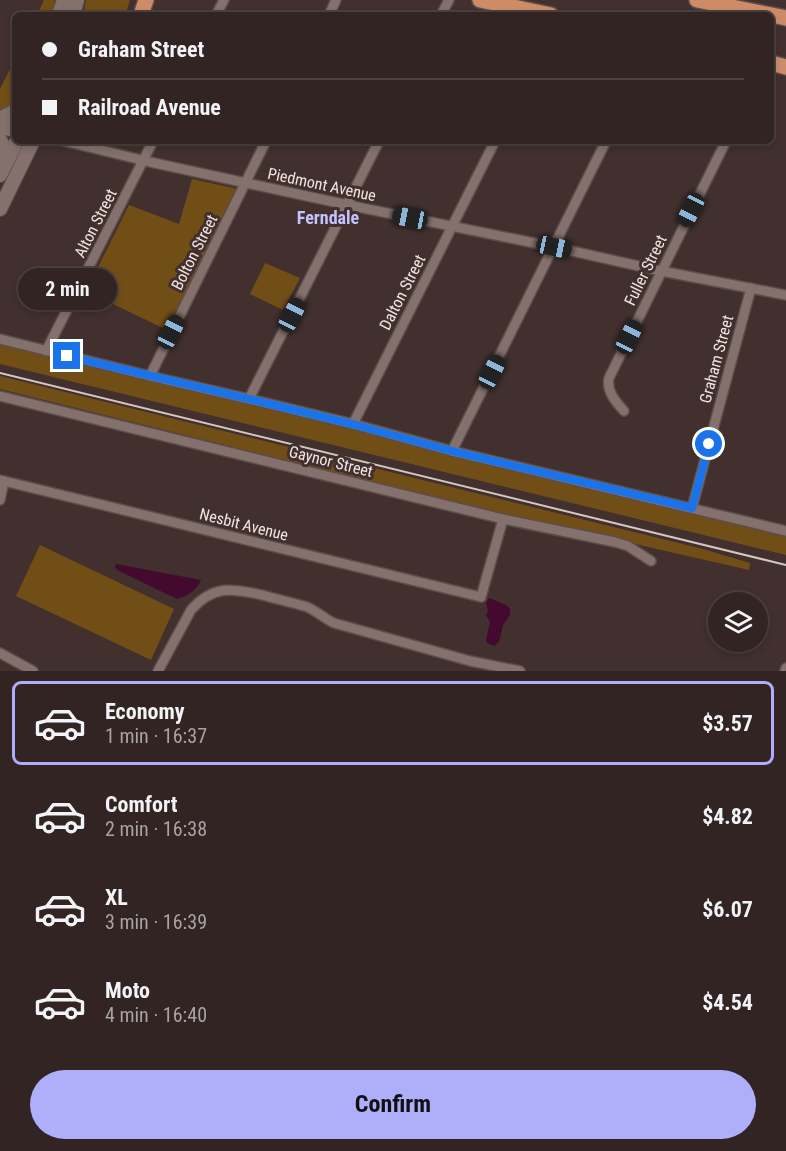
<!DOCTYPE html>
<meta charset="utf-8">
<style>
body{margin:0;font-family:"Roboto Condensed",sans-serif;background:#3d302f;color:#f1f3f6;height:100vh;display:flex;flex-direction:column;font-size:22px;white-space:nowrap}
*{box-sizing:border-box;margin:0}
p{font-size:20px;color:#a8a4a5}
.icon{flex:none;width:33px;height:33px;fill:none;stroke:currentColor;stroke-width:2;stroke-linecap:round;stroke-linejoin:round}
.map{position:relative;height:671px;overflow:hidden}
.panel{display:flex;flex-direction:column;background:#312422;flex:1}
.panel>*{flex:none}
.banner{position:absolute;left:12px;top:12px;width:762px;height:132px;border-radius:9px;box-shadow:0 3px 9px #0003,0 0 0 2px #4c4140;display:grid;align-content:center;height:132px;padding:0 30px;background:#312422}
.buttons{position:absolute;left:708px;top:592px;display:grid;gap:12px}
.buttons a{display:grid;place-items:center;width:60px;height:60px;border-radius:50%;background:#312422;box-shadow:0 3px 9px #0003,0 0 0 2px #4c4140;font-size:30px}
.end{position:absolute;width:27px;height:27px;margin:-14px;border:8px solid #1a73e8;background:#fff;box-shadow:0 0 0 3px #fff}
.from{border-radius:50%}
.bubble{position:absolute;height:42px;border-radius:21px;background:#312422;box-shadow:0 3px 9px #0003,0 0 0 2px #4c4140;font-size:20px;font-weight:700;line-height:42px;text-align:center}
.car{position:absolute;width:18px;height:36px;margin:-18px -9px;border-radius:8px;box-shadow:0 0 4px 2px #0007;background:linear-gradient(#222 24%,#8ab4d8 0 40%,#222 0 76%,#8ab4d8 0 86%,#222 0)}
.banner b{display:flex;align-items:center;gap:21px;height:57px;font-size:22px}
.banner b+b{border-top:2px solid #4c4140}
.banner i{width:15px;height:15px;background:#f1f3f6}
ul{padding:10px 0 0;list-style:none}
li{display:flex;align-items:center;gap:18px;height:84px;margin:0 12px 9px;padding:0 18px;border:3px solid transparent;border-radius:9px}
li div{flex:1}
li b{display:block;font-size:22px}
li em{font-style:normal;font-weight:700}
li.current{border-color:#aeaefa}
li>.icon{width:54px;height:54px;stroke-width:1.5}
.button{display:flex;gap:12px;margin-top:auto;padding:12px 30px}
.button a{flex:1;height:69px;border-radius:36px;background:#aeaefa;color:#111;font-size:24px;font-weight:700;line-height:69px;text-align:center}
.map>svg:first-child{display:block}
.green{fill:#724e17}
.water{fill:#44092e}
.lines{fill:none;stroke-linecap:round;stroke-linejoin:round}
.minor-casing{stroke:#5c4d4b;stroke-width:12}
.secondary-casing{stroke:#5c4d4b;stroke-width:16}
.primary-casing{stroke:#5c4d4b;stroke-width:18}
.minor{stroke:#84706c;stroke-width:9}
.secondary{stroke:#84706c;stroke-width:14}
.primary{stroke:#cd8c67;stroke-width:15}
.rail{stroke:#d3c6c3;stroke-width:2}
.route{stroke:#1a73e8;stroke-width:8}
.labels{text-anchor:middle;stroke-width:6;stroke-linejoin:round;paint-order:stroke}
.street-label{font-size:16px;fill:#f1e5e3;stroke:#41302d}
.neighbourhood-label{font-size:18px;font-weight:bold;fill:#c3c4fd;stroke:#41302d}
</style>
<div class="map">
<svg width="786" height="671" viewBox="0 0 786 671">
<rect width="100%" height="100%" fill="#41302d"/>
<g class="green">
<path d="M 44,0 L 59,0 L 55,15 L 37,15 Z"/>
<path d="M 86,0 L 130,0 L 125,15 L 83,15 Z"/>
<path d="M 15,59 L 15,105 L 0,112 L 0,89 Z"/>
<path d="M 192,179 L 238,189 L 171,332 L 84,290 L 87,285 L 90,283 L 129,205 L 179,224 Z"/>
<path d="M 265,263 L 300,278 L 283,310 L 250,294 Z"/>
<path d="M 0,344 L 786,535 L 786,555 L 0,364 Z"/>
<path d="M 0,376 L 703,549 L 750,563 L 749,570 L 486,510 L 0,389 Z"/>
<path d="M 40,545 L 174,609 L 151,660 L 16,596 Z"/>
</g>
<g class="water">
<path d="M 116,564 L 201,580 C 198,589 186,597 177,599 L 117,570 L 115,567 Z"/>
<path d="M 489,598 L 506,605 L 510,609 L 510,615 L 503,625 L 499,642 L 494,646 L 487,643 L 486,640 L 490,622 L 486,615 L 488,611 L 486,603 Z"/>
</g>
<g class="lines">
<defs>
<g id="minor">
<path d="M 216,15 L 224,0"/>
<path d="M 329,15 L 336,0"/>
<path d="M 441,15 L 449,0"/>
<path d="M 64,141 L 150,162 L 348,205 L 554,247 L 661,271 L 786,295"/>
<path d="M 0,339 L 150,376 L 249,399 L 353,424 L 452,451 L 786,531"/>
<path d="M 46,351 L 153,141"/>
<path d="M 150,376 L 266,141"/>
<path d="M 0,396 L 503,519 L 615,542 L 628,546 L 651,561"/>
<path d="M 249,399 L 379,141"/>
<path d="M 624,411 C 616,402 606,391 609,378 L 726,141"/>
<path d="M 353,424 L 495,141"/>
<path d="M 452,451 L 606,141"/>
<path d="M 0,480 L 481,597 L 503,519"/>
<path d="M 0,500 L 4,481"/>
<path d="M 692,508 L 751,288"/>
<path d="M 0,653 L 33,671"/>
<path d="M 158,671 L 191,610 C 213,585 232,588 262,595 C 276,599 290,602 304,606 C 315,609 323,618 334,623 L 470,661 L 520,671"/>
<path d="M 785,671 L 786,668"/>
</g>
<g id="secondary">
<path d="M 59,15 L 64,0"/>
<path d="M 73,15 L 77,0"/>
<path d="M 0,119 L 15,111"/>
<path d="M 0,127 L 15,130"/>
<path d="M 0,140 L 6,151 L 5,163"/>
<path d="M 0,175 L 17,141"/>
<path d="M 0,209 L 33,141"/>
</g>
<g id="primary">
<path d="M 480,0 L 551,15"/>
<path d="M 697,0 L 786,18"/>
<path d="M 141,15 L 146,0"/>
<path d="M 771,63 L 786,67"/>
</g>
</defs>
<use href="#minor" class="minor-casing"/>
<use href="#secondary" class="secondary-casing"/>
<use href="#primary" class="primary-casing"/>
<use href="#minor" class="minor"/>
<use href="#secondary" class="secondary"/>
<use href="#primary" class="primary"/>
<path class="rail" d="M 0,373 L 786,565"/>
</g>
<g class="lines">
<path class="route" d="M 67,356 L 270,404 L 352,424 L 452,451 L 692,508 L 709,444"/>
</g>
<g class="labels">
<g class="street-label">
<text transform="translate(322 184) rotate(12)" y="6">Piedmont Avenue</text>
<text transform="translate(95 223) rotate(-63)" y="6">Alton Street</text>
<text transform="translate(194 252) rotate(-63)" y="6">Bolton Street</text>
<text transform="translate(645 270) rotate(-64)" y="6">Fuller Street</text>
<text transform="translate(402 292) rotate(-63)" y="6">Dalton Street</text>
<text transform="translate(716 359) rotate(-75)" y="6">Graham Street</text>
<text transform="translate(331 461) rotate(14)" y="6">Gaynor Street</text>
<text transform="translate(244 524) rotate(14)" y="6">Nesbit Avenue</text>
</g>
<g class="neighbourhood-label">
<text x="328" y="224">Ferndale</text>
</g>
</g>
</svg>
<div class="buttons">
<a><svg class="icon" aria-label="layers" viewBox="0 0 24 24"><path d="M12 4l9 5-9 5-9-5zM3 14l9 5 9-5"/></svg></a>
</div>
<i class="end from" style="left:709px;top:444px"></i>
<i class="end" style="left:67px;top:356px"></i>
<div class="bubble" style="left:18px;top:268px;width:99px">2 min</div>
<i class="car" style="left:691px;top:210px;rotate:207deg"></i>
<i class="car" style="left:410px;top:218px;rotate:281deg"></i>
<i class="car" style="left:554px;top:247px;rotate:102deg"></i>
<i class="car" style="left:292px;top:315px;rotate:27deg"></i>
<i class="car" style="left:171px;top:332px;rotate:27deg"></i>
<i class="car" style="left:629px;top:337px;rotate:26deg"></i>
<i class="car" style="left:492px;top:372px;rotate:27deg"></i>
<div class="banner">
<b><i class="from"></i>Graham Street</b>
<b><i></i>Railroad Avenue</b>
</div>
</div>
<section class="panel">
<ul>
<li class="current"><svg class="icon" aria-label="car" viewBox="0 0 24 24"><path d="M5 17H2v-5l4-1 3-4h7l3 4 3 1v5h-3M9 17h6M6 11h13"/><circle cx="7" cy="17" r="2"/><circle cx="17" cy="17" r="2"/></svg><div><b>Economy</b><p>1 min · 16:37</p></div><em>$3.57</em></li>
<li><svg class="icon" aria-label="car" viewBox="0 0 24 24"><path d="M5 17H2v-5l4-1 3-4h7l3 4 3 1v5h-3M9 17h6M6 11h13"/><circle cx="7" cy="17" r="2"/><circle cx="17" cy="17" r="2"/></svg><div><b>Comfort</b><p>2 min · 16:38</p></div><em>$4.82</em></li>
<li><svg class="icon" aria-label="car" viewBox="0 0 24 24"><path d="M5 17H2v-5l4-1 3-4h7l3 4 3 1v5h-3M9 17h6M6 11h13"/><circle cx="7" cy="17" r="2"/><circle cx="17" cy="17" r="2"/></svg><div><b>XL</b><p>3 min · 16:39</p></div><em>$6.07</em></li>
<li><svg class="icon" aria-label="car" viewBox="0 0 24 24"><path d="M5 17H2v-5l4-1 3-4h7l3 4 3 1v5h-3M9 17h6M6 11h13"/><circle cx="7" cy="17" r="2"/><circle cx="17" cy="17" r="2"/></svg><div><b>Moto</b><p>4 min · 16:40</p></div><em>$4.54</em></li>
</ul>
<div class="button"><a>Confirm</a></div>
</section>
